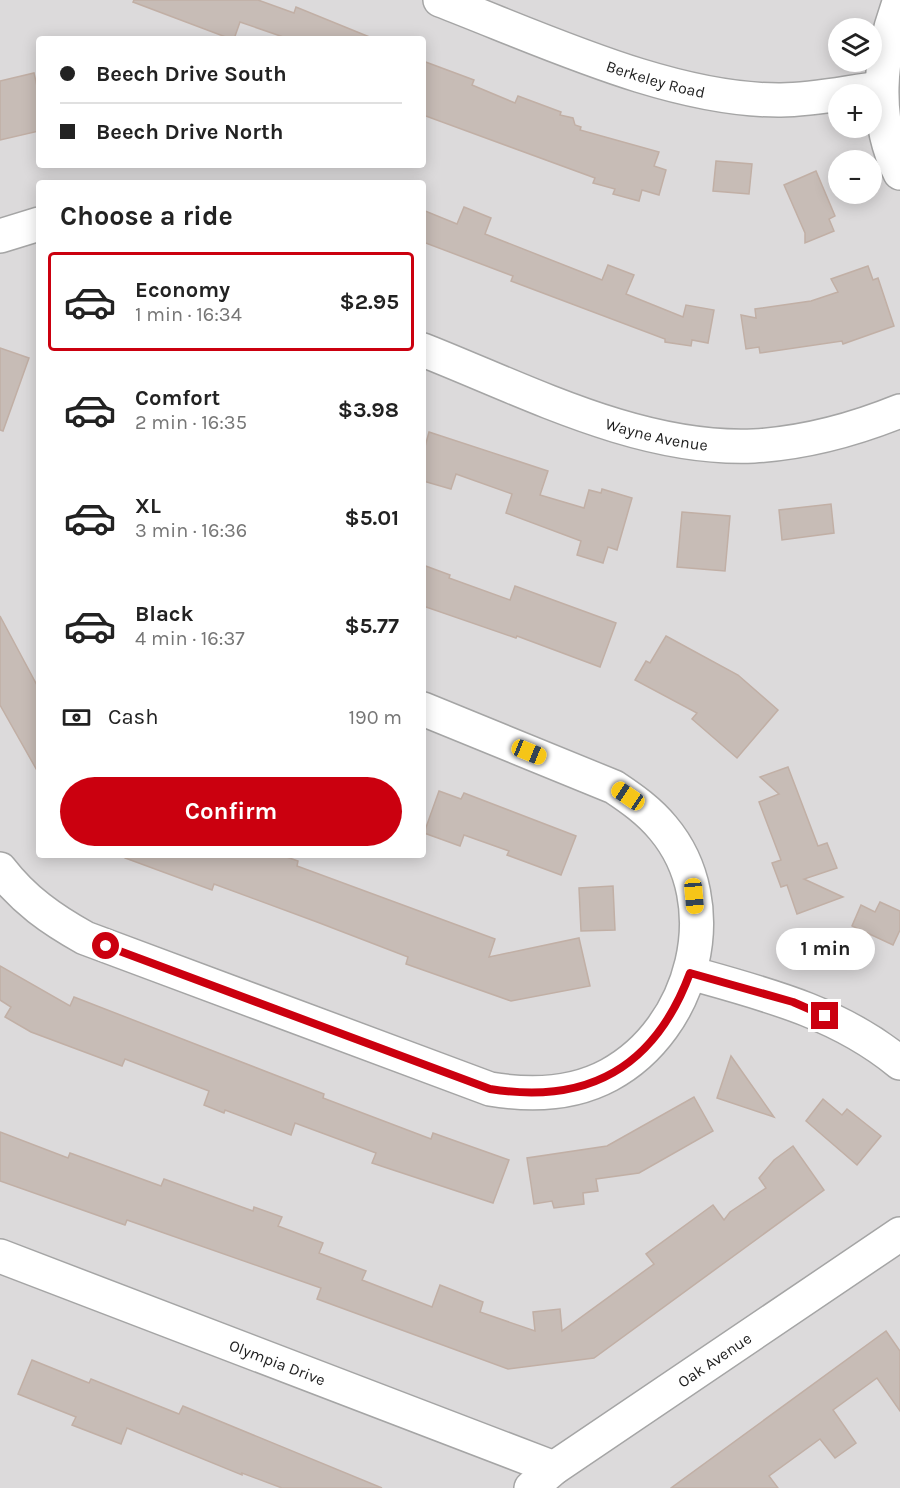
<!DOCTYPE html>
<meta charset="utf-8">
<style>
body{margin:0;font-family:Karla,sans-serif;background:#f6f6f6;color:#222;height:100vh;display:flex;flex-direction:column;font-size:22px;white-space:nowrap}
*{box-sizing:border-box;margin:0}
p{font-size:20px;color:#767676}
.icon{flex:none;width:33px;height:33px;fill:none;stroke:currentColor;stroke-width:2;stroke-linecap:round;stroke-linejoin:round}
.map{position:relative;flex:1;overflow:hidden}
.panel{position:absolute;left:36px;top:180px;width:390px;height:678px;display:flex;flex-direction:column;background:#fff;border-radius:6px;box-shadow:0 3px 15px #0003}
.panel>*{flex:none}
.top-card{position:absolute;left:36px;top:36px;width:390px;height:132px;border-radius:6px;box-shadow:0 3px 15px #0003;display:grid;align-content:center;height:132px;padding:0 24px;background:#fff}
.buttons{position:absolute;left:828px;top:18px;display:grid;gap:12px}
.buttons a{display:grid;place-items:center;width:54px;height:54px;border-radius:50%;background:#fff;box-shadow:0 3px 15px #0003;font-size:30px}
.end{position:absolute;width:27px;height:27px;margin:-14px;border:8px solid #cb000f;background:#fff;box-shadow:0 0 0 3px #fff}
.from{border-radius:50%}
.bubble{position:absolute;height:42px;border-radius:21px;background:#fff;box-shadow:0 3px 15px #0003;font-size:20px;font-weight:700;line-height:42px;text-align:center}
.car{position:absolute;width:18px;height:36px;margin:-18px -9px;border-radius:8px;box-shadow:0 0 4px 2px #0007;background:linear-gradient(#f5c518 24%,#345 0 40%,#f5c518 0 76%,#345 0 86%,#f5c518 0)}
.top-card b{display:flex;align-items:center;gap:21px;height:57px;font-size:22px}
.top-card b+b{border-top:2px solid #e0e0e0}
.top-card i{width:15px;height:15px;background:#222}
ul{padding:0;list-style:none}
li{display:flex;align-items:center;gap:18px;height:99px;margin:0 12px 9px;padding:0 12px;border:3px solid transparent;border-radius:6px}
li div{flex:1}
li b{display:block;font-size:22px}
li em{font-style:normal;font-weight:700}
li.active{border-color:#cb000f}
li>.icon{width:54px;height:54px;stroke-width:1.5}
h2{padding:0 24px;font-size:27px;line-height:72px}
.pay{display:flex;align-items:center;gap:15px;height:66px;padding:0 24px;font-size:22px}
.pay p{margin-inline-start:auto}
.button{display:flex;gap:12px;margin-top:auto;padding:12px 24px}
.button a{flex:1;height:69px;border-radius:36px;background:#cb000f;color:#fff;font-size:24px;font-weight:700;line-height:69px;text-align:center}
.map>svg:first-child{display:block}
.residential{fill:#dcdadb;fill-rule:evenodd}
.building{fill:#c7bcb6;stroke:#c1afa5;stroke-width:1.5}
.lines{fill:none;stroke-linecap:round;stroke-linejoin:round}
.minor-casing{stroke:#a5a5a5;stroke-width:36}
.minor{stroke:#fff;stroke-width:33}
.route{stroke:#cb000f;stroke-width:8}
.labels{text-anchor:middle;stroke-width:4.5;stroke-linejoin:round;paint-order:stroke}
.street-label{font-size:16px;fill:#1e1e1e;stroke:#fff}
</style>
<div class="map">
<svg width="900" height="1488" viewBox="0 0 900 1488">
<rect width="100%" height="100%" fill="#efeae3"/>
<path class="residential" d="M 0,0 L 900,0 L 900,1488 L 0,1488 ZM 838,28 L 872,28 L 872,62 L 838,62 ZM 39,39 L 423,39 L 423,165 L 39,165 ZM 838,94 L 872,94 L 872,128 L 838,128 ZM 838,160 L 872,160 L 872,194 L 838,194 ZM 39,183 L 423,183 L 423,855 L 39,855 Z"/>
<g class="building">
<path d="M 134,0 L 258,0 L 294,13 L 296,7 L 372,38 L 289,39 L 240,22 L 234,39 L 231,39 L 133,2 Z"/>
<path d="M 423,61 L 474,80 L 472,85 L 515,103 L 518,96 L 561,112 L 560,115 L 573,118 L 575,125 L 581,127 L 580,130 L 659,152 L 654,166 L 666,170 L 659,195 L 642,190 L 639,201 L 613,194 L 615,189 L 593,183 L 595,178 L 423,115 Z"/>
<path d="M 34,73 L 39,95 L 39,131 L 0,140 L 0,81 Z"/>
<path d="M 716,161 L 752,164 L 749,194 L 713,191 Z"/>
<path d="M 816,171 L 835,216 L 829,219 L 834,231 L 805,243 L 805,233 L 784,185 Z"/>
<path d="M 464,207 L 491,218 L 485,234 L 602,280 L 608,265 L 634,275 L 626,294 L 683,317 L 686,305 L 714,310 L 708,343 L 692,340 L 691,346 L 665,342 L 665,339 L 511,281 L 513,276 L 423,242 L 423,210 L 457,224 Z"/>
<path d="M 868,266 L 873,280 L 878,278 L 894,326 L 843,344 L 842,341 L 760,353 L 759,347 L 746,349 L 741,315 L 756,318 L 755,309 L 811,301 L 838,292 L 831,279 Z"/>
<path d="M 0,348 L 29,358 L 3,431 L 0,430 Z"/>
<path d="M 429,432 L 548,471 L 540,495 L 584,508 L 589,490 L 601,493 L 602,489 L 632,498 L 617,550 L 608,547 L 603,563 L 577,555 L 581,541 L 506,513 L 512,494 L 456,474 L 451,489 L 423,481 L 423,454 Z"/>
<path d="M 831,504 L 834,533 L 782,540 L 779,510 Z"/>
<path d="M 682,512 L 730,516 L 725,571 L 677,567 Z"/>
<path d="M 423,565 L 450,575 L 449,578 L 510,600 L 515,586 L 616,623 L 600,667 L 517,636 L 516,638 L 423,606 Z"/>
<path d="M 0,616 L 39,689 L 39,774 L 0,705 Z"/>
<path d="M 666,636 L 738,675 L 778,710 L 737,758 L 692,719 L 697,713 L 635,680 L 646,661 L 650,663 Z"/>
<path d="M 788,767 L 818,846 L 827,843 L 837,868 L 804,879 L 843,897 L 797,914 L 787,885 L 781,887 L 772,863 L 781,860 L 759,802 L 779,794 L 760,777 Z"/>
<path d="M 439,791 L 461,799 L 464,793 L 576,836 L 561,875 L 507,855 L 509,851 L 464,835 L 460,846 L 424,833 Z"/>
<path d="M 125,855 L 281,855 L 298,861 L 297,866 L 495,939 L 489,957 L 579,938 L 590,986 L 511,1001 L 406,964 L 408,957 L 317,922 L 214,884 L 212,890 L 125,858 Z"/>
<path d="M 613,886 L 615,930 L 581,931 L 579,888 Z"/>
<path d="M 880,902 L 900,911 L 900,930 L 893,945 L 852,926 L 861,905 L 875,912 Z"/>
<path d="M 0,966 L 70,1006 L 74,997 L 324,1094 L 323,1098 L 431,1139 L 433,1133 L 509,1160 L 493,1203 L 372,1163 L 376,1153 L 295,1123 L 291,1135 L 225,1110 L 224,1113 L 204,1105 L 209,1091 L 125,1059 L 122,1066 L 31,1032 L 5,1017 L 11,1007 L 0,1000 Z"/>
<path d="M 731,1056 L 774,1117 L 717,1098 Z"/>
<path d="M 694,1097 L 713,1131 L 639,1173 L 596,1179 L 598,1191 L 583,1193 L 584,1204 L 554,1208 L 552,1201 L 534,1204 L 527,1158 L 607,1146 Z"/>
<path d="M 823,1099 L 842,1115 L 847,1109 L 881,1136 L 857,1165 L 806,1121 Z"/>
<path d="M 0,1132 L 68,1158 L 70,1153 L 161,1186 L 164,1179 L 253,1211 L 254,1207 L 282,1217 L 278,1226 L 323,1243 L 319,1253 L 366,1271 L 362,1280 L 432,1307 L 440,1285 L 483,1302 L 480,1312 L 535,1331 L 533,1312 L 560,1309 L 562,1331 L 654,1264 L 646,1254 L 713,1205 L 724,1220 L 730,1212 L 766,1188 L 759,1178 L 774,1160 L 793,1146 L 824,1190 L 594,1358 L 508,1369 L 317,1299 L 321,1288 L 127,1220 L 125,1225 L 0,1181 Z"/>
<path d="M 886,1331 L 900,1351 L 900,1411 L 877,1378 L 833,1410 L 856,1443 L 835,1458 L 820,1439 L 769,1476 L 778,1488 L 671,1488 Z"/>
<path d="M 32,1360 L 89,1383 L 91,1379 L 179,1414 L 183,1406 L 382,1488 L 282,1488 L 242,1473 L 242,1475 L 127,1428 L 121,1444 L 72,1425 L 76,1417 L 18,1394 Z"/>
</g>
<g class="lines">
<defs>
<g id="minor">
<path id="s1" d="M 440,0 C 542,39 671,101 781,100 C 814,100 848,92 881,88"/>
<path d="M 900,0 C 879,55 873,119 900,173"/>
<path d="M 0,236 L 39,224"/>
<path id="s2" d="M 423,350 C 527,391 640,451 754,446 C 805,443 853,430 900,411"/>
<path d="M 0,869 C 24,900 51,919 85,938 L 490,1089 C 531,1096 572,1095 609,1075 C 694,1029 727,904 663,828 C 649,811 632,799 614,787 L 423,709"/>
<path d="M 690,973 C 765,994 838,1012 900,1063"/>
<path id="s3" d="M 0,1256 L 554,1468"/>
<path id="s4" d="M 531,1488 L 554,1468 L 900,1234"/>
</g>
</defs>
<use href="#minor" class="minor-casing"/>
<use href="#minor" class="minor"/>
</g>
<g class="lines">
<path class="route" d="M 106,946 L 490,1089 C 589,1105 655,1067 690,973 L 793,1002 L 825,1016"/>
</g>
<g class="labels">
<g class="street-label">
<text dy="6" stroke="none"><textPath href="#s1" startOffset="230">Berkeley Road</textPath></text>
<text dy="6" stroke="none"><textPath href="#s2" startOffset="249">Wayne Avenue</textPath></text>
<text dy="6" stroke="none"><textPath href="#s4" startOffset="224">Oak Avenue</textPath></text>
<text dy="6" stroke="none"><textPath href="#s3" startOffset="297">Olympia Drive</textPath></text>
</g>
</g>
</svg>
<div class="buttons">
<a><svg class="icon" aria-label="layers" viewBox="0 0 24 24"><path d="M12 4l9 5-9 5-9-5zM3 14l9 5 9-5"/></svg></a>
<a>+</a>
<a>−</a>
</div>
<i class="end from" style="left:106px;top:946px"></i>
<i class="end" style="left:825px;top:1016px"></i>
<div class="bubble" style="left:776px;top:928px;width:99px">1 min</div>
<i class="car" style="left:529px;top:752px;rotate:112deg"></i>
<i class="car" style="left:628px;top:796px;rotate:304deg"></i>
<i class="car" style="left:694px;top:896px;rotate:175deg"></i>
<div class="top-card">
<b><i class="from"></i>Beech Drive South</b>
<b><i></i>Beech Drive North</b>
</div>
<section class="panel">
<h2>Choose a ride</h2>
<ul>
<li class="active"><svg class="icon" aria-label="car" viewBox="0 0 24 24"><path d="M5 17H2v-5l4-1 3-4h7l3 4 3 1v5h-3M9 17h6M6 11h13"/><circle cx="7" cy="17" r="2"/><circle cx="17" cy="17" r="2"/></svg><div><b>Economy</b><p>1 min · 16:34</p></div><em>$2.95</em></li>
<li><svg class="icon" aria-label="car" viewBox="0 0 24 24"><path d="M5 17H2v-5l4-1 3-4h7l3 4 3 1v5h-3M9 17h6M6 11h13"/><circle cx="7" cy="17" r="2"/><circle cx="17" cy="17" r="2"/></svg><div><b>Comfort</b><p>2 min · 16:35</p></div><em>$3.98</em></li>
<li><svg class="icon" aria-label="car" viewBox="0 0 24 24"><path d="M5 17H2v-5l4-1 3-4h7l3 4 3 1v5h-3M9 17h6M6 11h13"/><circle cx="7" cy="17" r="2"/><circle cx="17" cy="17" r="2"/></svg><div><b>XL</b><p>3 min · 16:36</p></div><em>$5.01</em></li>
<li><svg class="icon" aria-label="car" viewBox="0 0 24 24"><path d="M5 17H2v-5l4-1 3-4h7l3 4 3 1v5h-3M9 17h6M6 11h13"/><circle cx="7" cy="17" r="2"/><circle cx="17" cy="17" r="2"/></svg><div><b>Black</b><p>4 min · 16:37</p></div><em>$5.77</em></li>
</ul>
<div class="pay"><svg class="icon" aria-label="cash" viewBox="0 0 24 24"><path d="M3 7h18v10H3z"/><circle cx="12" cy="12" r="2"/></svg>Cash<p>190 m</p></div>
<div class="button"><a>Confirm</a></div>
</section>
</div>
